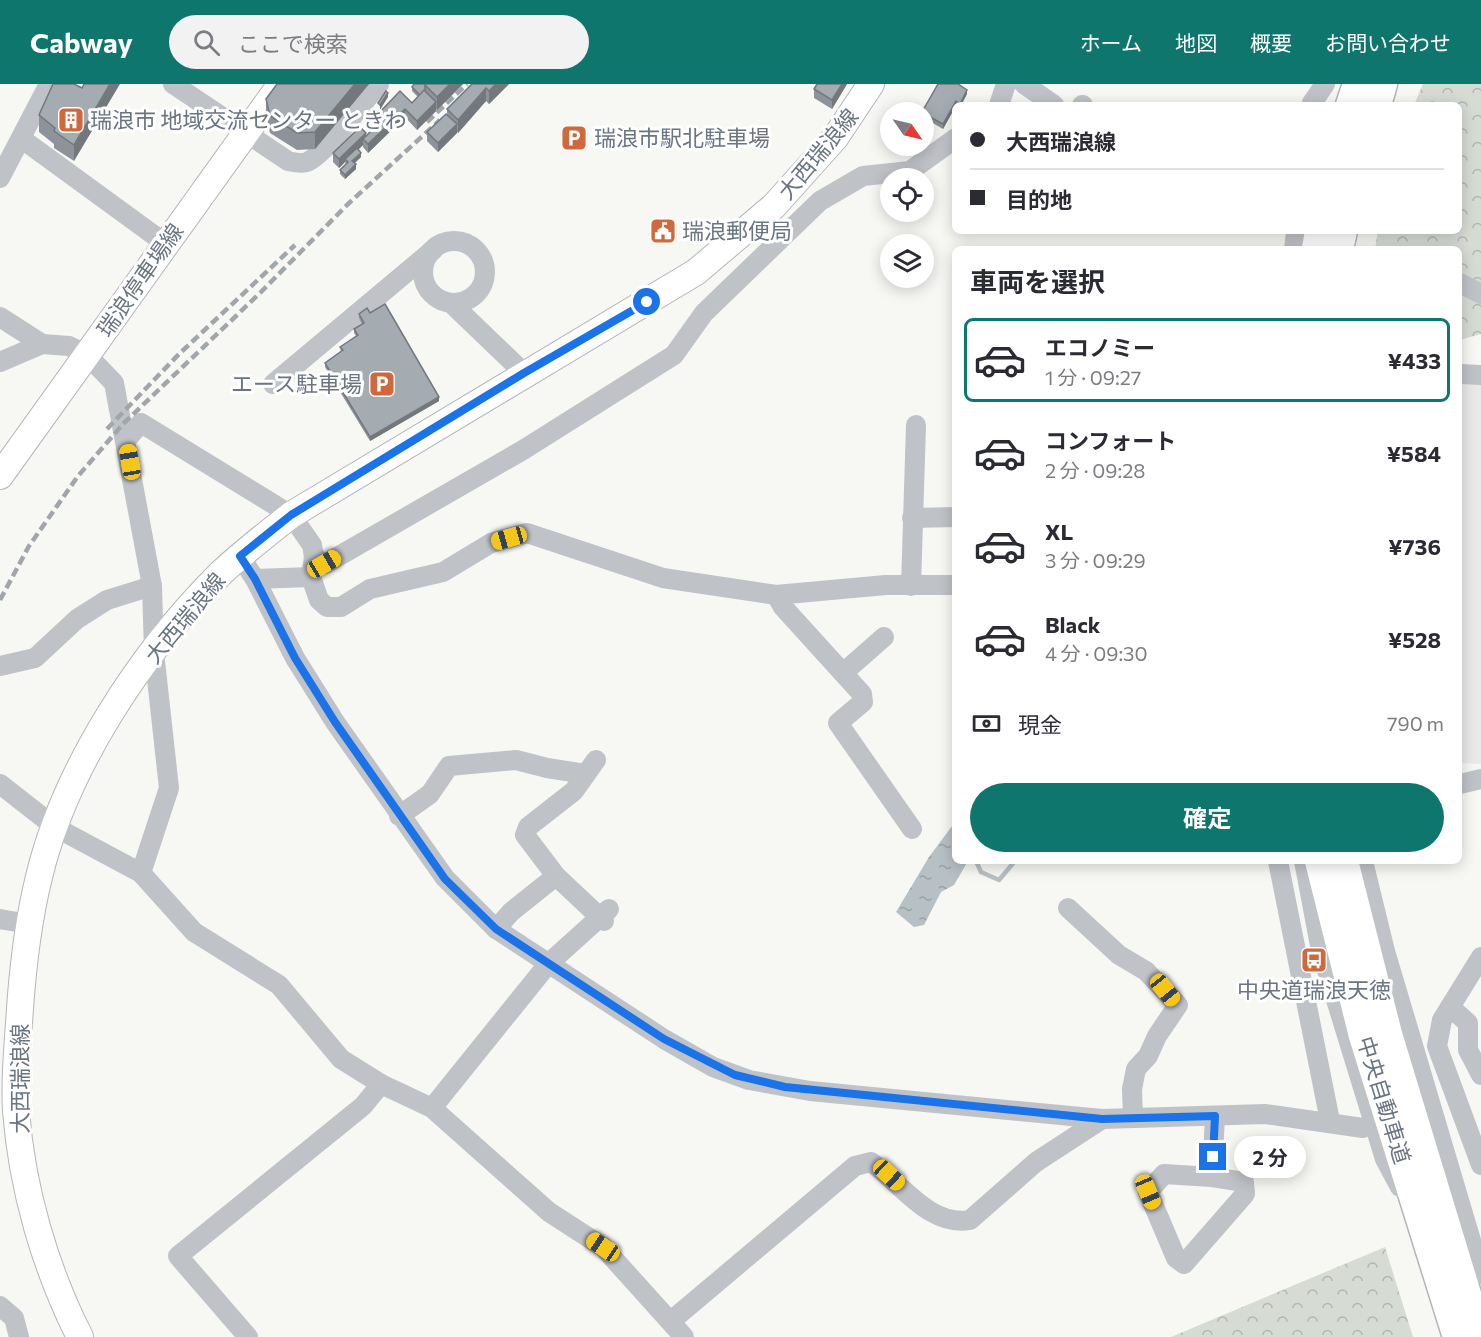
<!DOCTYPE html>
<html lang="ja">
<meta charset="utf-8">
<style>
body{margin:0;font-family:Commissioner,"Noto Sans JP",sans-serif;background:#f2f2f3;color:#2b2b33;height:100vh;display:flex;flex-direction:column;font-size:22px;white-space:nowrap}
*{box-sizing:border-box;margin:0}
p{font-size:20px;color:#7c7c81}
.icon{flex:none;width:33px;height:33px;fill:none;stroke:currentColor;stroke-width:2;stroke-linecap:round;stroke-linejoin:round}
.map{position:relative;flex:1;overflow:hidden}
.panel{position:absolute;left:952px;top:162px;width:510px;height:618px;display:flex;flex-direction:column;background:#fff;border-radius:9px;box-shadow:0 3px 15px #0003}
.panel>*{flex:none}
.top-card{position:absolute;left:952px;top:18px;width:510px;height:132px;border-radius:9px;box-shadow:0 3px 15px #0003;display:grid;align-content:center;height:132px;padding:0 18px;background:#fff}
.needle{width:39px;rotate:124deg}
.tools{position:absolute;left:880px;top:18px;display:grid;gap:12px}
.tools a{display:grid;place-items:center;width:54px;height:54px;border-radius:50%;background:#fff;box-shadow:0 3px 15px #0003;font-size:30px}
.end{position:absolute;width:27px;height:27px;margin:-14px;border:8px solid #1a73e8;background:#fff;box-shadow:0 0 0 3px #fff}
.from{border-radius:50%}
.bubble{position:absolute;height:42px;border-radius:21px;background:#fff;box-shadow:0 3px 15px #0003;font-size:20px;font-weight:700;line-height:42px;text-align:center}
.car{position:absolute;width:18px;height:36px;margin:-18px -9px;border-radius:8px;box-shadow:0 0 4px 2px #0007;background:linear-gradient(#f5c518 24%,#345 0 40%,#f5c518 0 76%,#345 0 86%,#f5c518 0)}
.top-card b{display:flex;align-items:center;gap:21px;height:57px;font-size:22px}
.top-card b+b{border-top:2px solid #e1e1e2}
.top-card i{width:15px;height:15px;background:#2b2b33}
ul{padding:0;list-style:none}
li{display:flex;align-items:center;gap:18px;height:84px;margin:0 12px 9px;padding:0 6px;border:3px solid transparent;border-radius:9px}
li div{flex:1}
li b{display:block;font-size:22px}
li em{font-style:normal;font-weight:700}
li.on{border-color:#0f766e}
li>.icon{width:54px;height:54px;stroke-width:1.5}
h2{padding:0 18px;font-size:27px;line-height:72px}
.pay{display:flex;align-items:center;gap:15px;height:66px;padding:0 18px;font-size:22px}
.pay p{margin-inline-start:auto}
.primary-button{display:flex;gap:12px;margin-top:auto;padding:12px 18px}
.primary-button a{flex:1;height:69px;border-radius:36px;background:#0f766e;color:#fff;font-size:24px;font-weight:700;line-height:69px;text-align:center}
header{display:flex;align-items:center;gap:36px;box-sizing:border-box;height:84px;padding:0 30px;background:#0f766e;color:#fff}
header strong{font-size:28px}
nav{display:flex;gap:33px;margin-inline-start:auto;font-size:21px}
.search{width:420px;height:54px;background:#f2f2f3;display:flex;align-items:center;gap:15px;box-sizing:border-box;padding:0 21px;border-radius:33px;color:#7c7c81;font-size:22px}
.map>svg:first-child{display:block}
.built{fill:#e8e9e8}
.forest{fill:url(#forest-crowns)}
.water{fill:url(#water-ripples)}
.lines{fill:none;stroke-linecap:round;stroke-linejoin:round}
.stream{stroke:#b7c0c5;stroke-width:4.5}
.major-casing{stroke:#b3b6ba;stroke-width:28}
.highway-casing{stroke:#b3b5b9;stroke-width:33}
.minor{stroke:#bfc2c6;stroke-width:20}
.major{stroke:#fff;stroke-width:26}
.highway{stroke:#fff;stroke-width:30}
.rail{stroke:#a1a6ab;stroke-width:4.5;stroke-dasharray:9 4.5;stroke-linecap:butt}
.wall{fill:#8d9398}
.shaded-wall{fill:#73787c}
.building{fill:#a4abb1;stroke:#73787c;stroke-width:1.5}
.route{stroke:#1a73e8;stroke-width:8}
.labels{text-anchor:middle;stroke-width:6;stroke-linejoin:round;paint-order:stroke}
.poi-label{font-size:22px;fill:#6a7582;stroke:#fff;text-anchor:start}
.street-label{font-size:22px;fill:#6a7582;stroke:#fff}
</style>
<header>
<strong>Cabway</strong>
<div class="search"><svg class="icon" aria-label="search" viewBox="0 0 24 24"><circle cx="10" cy="10" r="6"/><path d="M15 15l6 6"/></svg>ここで検索</div>
<nav><a>ホーム</a><a>地図</a><a>概要</a><a>お問い合わせ</a></nav>
</header>
<div class="map">
<svg width="1481" height="1253" viewBox="0 0 1481 1253">
<defs>
<pattern id="forest-crowns" width="20" height="18" patternUnits="userSpaceOnUse" patternTransform="scale(1.5)"><rect width="20" height="18" fill="#d6dbd4"/><path d="M2 6a3 3 0 1 1 6 0M12 15a3 3 0 1 1 6 0" fill="none" stroke="#b2b6b1"/></pattern>
<pattern id="water-ripples" width="26" height="14" patternUnits="userSpaceOnUse" patternTransform="scale(1.5)"><rect width="26" height="14" fill="#b7c0c5"/><path d="M2 4q2-2 4 0t4 0M15 11q2-2 4 0t4 0" fill="none" stroke="#99a1a5"/></pattern>
</defs>
<rect width="100%" height="100%" fill="#f7f7f4"/>
<path class="built" d="M 1460,288 L 1481,292 L 1481,680 L 1460,679 Z"/>
<g class="forest">
<path d="M 1423,0 L 1481,0 L 1481,250 L 1460,256 L 1460,165 L 1375,165 L 1378,147 L 1460,147 L 1460,21 L 1414,21 Z"/>
<path d="M 1385,1163 L 1413,1253 L 1171,1253 Z"/>
</g>
<path class="water" d="M 955,738 L 956,777 L 968,777 L 954,801 L 941,808 L 924,841 L 914,843 L 896,828 L 929,773 Z"/>
<g class="lines">
<path class="stream" d="M 976,777 L 981,788 L 999,796 L 1015,777"/>
<defs>
<g id="major">
<path d="M 0,392 L 281,0"/>
<path d="M 80,1253 C 45,1184 22,1105 16,1027 C 14,998 17,968 19,939 C 22,890 27,841 39,793 C 65,684 141,569 220,490 C 242,469 267,450 291,431 L 696,188 L 774,122 L 835,54 L 871,0"/>
</g>
<g id="highway">
<path d="M 1351,21 L 1358,0"/>
<path d="M 1376,21 L 1382,0"/>
<path d="M 1317,165 L 1320,147"/>
<path d="M 1338,165 L 1342,147"/>
<path d="M 1320,777 L 1364,952 L 1458,1253"/>
<path d="M 1343,777 L 1387,950 L 1479,1253"/>
</g>
</defs>
<use href="#major" class="major-casing"/>
<use href="#highway" class="highway-casing"/>
<g class="minor">
<path d="M 173,0 L 288,77 C 293,78 302,80 307,78 C 327,69 363,18 379,0"/>
<path d="M 1024,0 L 1054,21"/>
<path d="M 1316,20 L 1312,19 L 1325,0"/>
<path d="M 999,21 L 1006,0"/>
<path d="M 1082,21 L 1083,21"/>
<path d="M 956,54 L 910,87 L 863,92 L 820,117 L 704,229 L 674,271 L 523,366 L 325,480 L 314,473 L 311,493 L 319,516 L 327,523 L 341,523 L 370,505 L 443,488 L 491,459 L 527,449 L 663,494 L 776,511 L 886,501 L 956,501"/>
<path d="M 22,55 L 166,160"/>
<path d="M 0,94 L 49,0"/>
<circle cx="454" cy="188" r="31"/>
<path d="M 1294,165 L 1296,149"/>
<path d="M 1460,199 L 1481,210"/>
<path d="M 451,219 L 524,289"/>
<path d="M 0,233 L 42,260"/>
<path d="M 0,278 L 42,260 L 69,262 L 87,271 L 114,299 L 152,502 L 154,568 L 169,704 L 141,789"/>
<path d="M 1460,290 L 1481,291"/>
<path d="M 273,300 L 433,166"/>
<path d="M 127,355 L 141,339 L 291,431 L 312,461 L 314,473"/>
<path d="M 912,434 L 956,433"/>
<path d="M 240,472 L 255,495 L 295,574 L 335,638 L 445,794 L 496,845 L 664,955 L 713,983 L 749,996 L 810,1007 L 1102,1035 L 1265,1030 L 1363,1044"/>
<path d="M 255,495 L 311,493"/>
<path d="M 911,502 L 916,341"/>
<path d="M 776,511 L 783,523 L 862,610 L 863,618 L 838,639 L 912,745"/>
<path d="M 0,582 L 35,574 L 77,535 L 107,516 L 152,502"/>
<path d="M 843,589 L 884,553"/>
<path d="M 596,676 L 574,707 L 528,743 L 525,751 L 556,792 L 604,837"/>
<path d="M 0,700 L 55,743 L 141,789 L 194,848 L 279,901 L 341,975 L 381,1000 L 432,1024 L 549,1128 L 603,1163 L 684,1253"/>
<path d="M 1460,700 L 1481,695"/>
<path d="M 399,732 L 430,710 L 449,682 L 516,676 L 547,684 L 586,690"/>
<path d="M 1278,777 L 1330,1037"/>
<path d="M 1304,777 L 1321,867 L 1385,1075 L 1400,1103"/>
<path d="M 1363,777 L 1385,867 L 1481,1190"/>
<path d="M 1068,824 L 1119,871 L 1146,887 L 1178,921 L 1157,952 L 1148,972 L 1136,985 L 1132,1005 L 1133,1033"/>
<path d="M 0,835 L 29,840"/>
<path d="M 496,845 L 511,828 L 556,792"/>
<path d="M 1481,873 L 1442,936 L 1437,962 L 1481,1081"/>
<path d="M 1450,923 L 1468,939 L 1468,966 L 1481,991"/>
<path d="M 432,1024 L 548,880 L 609,825"/>
<path d="M 1212,1093 L 1164,1090 L 1148,1108 L 1176,1174 L 1184,1180 L 1245,1110 L 1244,1098 L 1212,1093 L 1215,1032"/>
<path d="M 0,1222 L 14,1234 L 19,1253"/>
<path d="M 671,1237 L 855,1082 L 871,1078 C 901,1099 929,1143 970,1136 L 1036,1078 L 1102,1035"/>
<path d="M 248,1253 L 178,1172 L 363,1022 L 381,1000"/>
</g>
<use href="#major" class="major"/>
<use href="#highway" class="highway"/>
<g class="rail">
<path d="M 427,38 L 467,0"/>
<path d="M 107,345 L 179,270 L 295,161"/>
<path d="M 0,516 L 29,462 L 78,392 L 124,339 L 260,209 L 348,120 L 440,36"/>
</g>
</g>
<g class="wall">
<path d="M 74,0 L 74,77 L 54,64 L 54,60 L 39,48 L 39,31 Z"/>
<path d="M 277,0 L 369,0 L 315,65 L 297,66 L 270,49 L 266,31 L 266,15 Z"/>
<path d="M 414,0 L 463,0 L 437,26 L 436,25 L 436,27 L 417,46 L 405,33 L 368,69 L 363,63 L 363,61 L 358,66 L 361,73 L 355,79 L 356,85 L 345,95 L 340,90 L 340,86 L 346,80 L 345,78 L 339,84 L 333,78 L 333,69 L 366,52 L 379,39 L 378,38 L 378,30 L 412,19 L 418,13 L 412,7 L 412,3 Z"/>
<path d="M 472,0 L 509,0 L 489,20 L 486,17 L 458,49 L 457,48 L 457,49 L 438,68 L 427,57 L 427,48 L 447,31 L 447,25 Z"/>
<path d="M 817,0 L 847,0 L 832,25 L 814,14 L 814,5 Z"/>
<path d="M 967,10 L 961,21 L 956,21 L 943,45 L 924,34 L 924,28 Z"/>
<path d="M 370,229 L 439,317 L 370,357 L 325,283 L 325,279 L 341,268 L 340,263 L 356,252 L 354,249 L 354,245 L 362,240 L 359,234 L 359,230 Z"/>
</g>
<g class="shaded-wall">
<path d="M 110,0 L 120,0 L 74,77 L 74,61 Z"/>
<path d="M 355,0 L 369,0 L 315,65 L 315,48 Z"/>
<path d="M 450,0 L 463,0 L 437,26 L 437,13 Z"/>
<path d="M 496,0 L 509,0 L 489,20 L 489,7 Z"/>
<path d="M 842,0 L 847,0 L 832,25 L 832,16 Z"/>
<path d="M 486,4 L 486,17 L 458,49 L 458,36 Z"/>
<path d="M 967,6 L 967,10 L 961,21 L 960,21 Z"/>
<path d="M 388,9 L 388,13 L 380,26 L 380,21 Z"/>
<path d="M 956,17 L 956,22 L 943,45 L 943,40 Z"/>
<path d="M 436,18 L 436,27 L 417,46 L 417,37 Z"/>
<path d="M 405,25 L 405,33 L 368,69 L 368,60 Z"/>
<path d="M 457,40 L 457,49 L 438,68 L 438,59 Z"/>
<path d="M 366,49 L 366,58 L 363,55 L 363,61 L 347,76 L 345,75 L 345,78 L 339,84 L 339,75 Z"/>
<path d="M 361,69 L 361,73 L 352,81 L 352,77 Z"/>
<path d="M 356,80 L 356,85 L 345,95 L 345,91 Z"/>
<path d="M 439,313 L 439,317 L 370,357 L 370,353 Z"/>
</g>
<g class="building">
<path d="M 53,0 L 74,0 L 82,4 L 84,0 L 110,0 L 74,61 L 54,47 L 55,44 L 39,31 Z"/>
<path d="M 277,0 L 355,0 L 315,48 L 297,49 L 270,32 L 266,15 Z"/>
<path d="M 414,0 L 426,0 L 425,1 L 425,7 L 420,11 L 412,3 Z"/>
<path d="M 426,0 L 450,0 L 437,13 L 425,1 Z"/>
<path d="M 472,0 L 496,0 L 489,7 L 486,4 L 458,36 L 447,25 Z"/>
<path d="M 817,0 L 842,0 L 832,16 L 814,5 Z"/>
<path d="M 938,0 L 958,0 L 967,6 L 960,20 L 956,17 L 943,40 L 924,30 L 924,28 L 922,28 Z"/>
<path d="M 424,6 L 436,18 L 417,37 L 405,25 L 368,60 L 363,55 L 383,35 L 378,30 L 400,7 L 412,19 Z"/>
<path d="M 386,7 L 388,9 L 380,21 L 378,19 Z"/>
<path d="M 446,30 L 457,40 L 438,59 L 427,48 Z"/>
<path d="M 360,43 L 366,49 L 339,75 L 333,69 Z"/>
<path d="M 357,64 L 361,69 L 352,77 L 356,80 L 345,91 L 340,86 L 348,78 L 345,75 Z"/>
<path d="M 385,220 L 439,313 L 370,353 L 325,279 L 343,266 L 340,263 L 358,251 L 354,245 L 364,239 L 359,230 L 367,224 L 370,229 Z"/>
</g>
<g class="lines">
<path class="route" d="M 647,218 L 524,289 L 291,431 L 240,472 L 255,495 L 295,574 L 335,638 L 445,795 L 496,845 L 664,955 L 735,991 L 785,1003 L 1102,1035 L 1215,1032 L 1213,1073"/>
</g>
<defs>
<symbol id="building-square" viewBox="-11 -11 22 22"><rect x="-9" y="-9" width="18" height="18" rx="4" fill="#cf683c" stroke="#fff"/><path d="M-4-6H4V6H1V3H-1V6H-4ZM-2.5-4.3h1.7v1.8h-1.7ZM.8-4.3h1.7v1.8H.8ZM-2.5-1h1.7V.8h-1.7ZM.8-1h1.7V.8H.8Z" fill="#fff"/></symbol>
<symbol id="parking-square" viewBox="-11 -11 22 22"><rect x="-9" y="-9" width="18" height="18" rx="4" fill="#cf683c" stroke="#fff"/><path d="M-3.5-5.5H1a3.5 3.5 0 0 1 0 7H-1V5.5H-3.5ZM-1-3.4V-.6H.8a1.4 1.4 0 0 0 0-2.8Z" fill="#fff"/></symbol>
<symbol id="civic-square" viewBox="-11 -11 22 22"><rect x="-9" y="-9" width="18" height="18" rx="4" fill="#cf683c" stroke="#fff"/><path d="M-.6-6.5H3V-4.5H.6V-3L4-1V1h2V6H-6V1h2V-1L-.6-3ZM-1.2 2.5V6h2.4V2.5Z" fill="#fff"/></symbol>
<symbol id="bus-square" viewBox="-11 -11 22 22"><rect x="-9" y="-9" width="18" height="18" rx="4" fill="#cf683c" stroke="#fff"/><path d="M-5-6H5V4H4V6H2V4H-2V6H-4V4H-5ZM-3.5-4V0h7V-4ZM-3.5 1.2v1.5H-2V1.2ZM2 1.2v1.5H3.5V1.2Z" fill="#fff"/></symbol>
</defs>
<g fill-rule="evenodd">
<use href="#building-square" x="56" y="21" width="30" height="30"/>
<use href="#parking-square" x="559" y="39" width="30" height="30"/>
<use href="#civic-square" x="648" y="132" width="30" height="30"/>
<use href="#parking-square" x="367" y="285" width="30" height="30"/>
<use href="#bus-square" x="1299" y="861" width="30" height="30"/>
</g>
<g class="labels">
<g class="poi-label">
<text x="90" y="44">瑞浪市 地域交流センター ときわ</text>
<text x="594" y="62">瑞浪市駅北駐車場</text>
<text x="682" y="155">瑞浪郵便局</text>
<text x="362" y="308" text-anchor="end">エース駐車場</text>
<text x="1314" y="914" text-anchor="middle">中央道瑞浪天徳</text>
</g>
<g class="street-label">
<text transform="translate(818 70) rotate(-50)" y="8">大西瑞浪線</text>
<text transform="translate(140 196) rotate(-55)" y="8">瑞浪停車場線</text>
<text transform="translate(185 534) rotate(-50)" y="8">大西瑞浪線</text>
<text transform="translate(20 995) rotate(-90)" y="8">大西瑞浪線</text>
<text transform="translate(1384 1016) rotate(73)" y="8">中央自動車道</text>
</g>
</g>
</svg>
<div class="tools">
<a><svg class="needle" viewBox="-14 -14 28 28"><path d="M0-13l5 13h-10z" fill="#e53935"/><path d="M0 13l5-13h-10z" fill="#7c7c81"/></svg></a>
<a><svg class="icon" aria-label="locate" viewBox="0 0 24 24"><circle cx="12" cy="12" r="6"/><path d="M12 2v4M12 18v4M2 12h4M18 12h4"/></svg></a>
<a><svg class="icon" aria-label="layers" viewBox="0 0 24 24"><path d="M12 4l9 5-9 5-9-5zM3 14l9 5 9-5"/></svg></a>
</div>
<i class="end from" style="left:647px;top:218px"></i>
<i class="end" style="left:1213px;top:1073px"></i>
<div class="bubble" style="left:1234px;top:1052px;width:72px">2 分</div>
<i class="car" style="left:130px;top:378px;rotate:350deg"></i>
<i class="car" style="left:509px;top:454px;rotate:254deg"></i>
<i class="car" style="left:324px;top:480px;rotate:60deg"></i>
<i class="car" style="left:1165px;top:906px;rotate:141deg"></i>
<i class="car" style="left:889px;top:1091px;rotate:133deg"></i>
<i class="car" style="left:1148px;top:1108px;rotate:157deg"></i>
<i class="car" style="left:603px;top:1163px;rotate:304deg"></i>
<div class="top-card">
<b><i class="from"></i>大西瑞浪線</b>
<b><i></i>目的地</b>
</div>
<section class="panel">
<h2>車両を選択</h2>
<ul>
<li class="on"><svg class="icon" aria-label="car" viewBox="0 0 24 24"><path d="M5 17H2v-5l4-1 3-4h7l3 4 3 1v5h-3M9 17h6M6 11h13"/><circle cx="7" cy="17" r="2"/><circle cx="17" cy="17" r="2"/></svg><div><b>エコノミー</b><p>1 分 · 09:27</p></div><em>¥433</em></li>
<li><svg class="icon" aria-label="car" viewBox="0 0 24 24"><path d="M5 17H2v-5l4-1 3-4h7l3 4 3 1v5h-3M9 17h6M6 11h13"/><circle cx="7" cy="17" r="2"/><circle cx="17" cy="17" r="2"/></svg><div><b>コンフォート</b><p>2 分 · 09:28</p></div><em>¥584</em></li>
<li><svg class="icon" aria-label="car" viewBox="0 0 24 24"><path d="M5 17H2v-5l4-1 3-4h7l3 4 3 1v5h-3M9 17h6M6 11h13"/><circle cx="7" cy="17" r="2"/><circle cx="17" cy="17" r="2"/></svg><div><b>XL</b><p>3 分 · 09:29</p></div><em>¥736</em></li>
<li><svg class="icon" aria-label="car" viewBox="0 0 24 24"><path d="M5 17H2v-5l4-1 3-4h7l3 4 3 1v5h-3M9 17h6M6 11h13"/><circle cx="7" cy="17" r="2"/><circle cx="17" cy="17" r="2"/></svg><div><b>Black</b><p>4 分 · 09:30</p></div><em>¥528</em></li>
</ul>
<div class="pay"><svg class="icon" aria-label="cash" viewBox="0 0 24 24"><path d="M3 7h18v10H3z"/><circle cx="12" cy="12" r="2"/></svg>現金<p>790 m</p></div>
<div class="primary-button"><a>確定</a></div>
</section>
</div>
